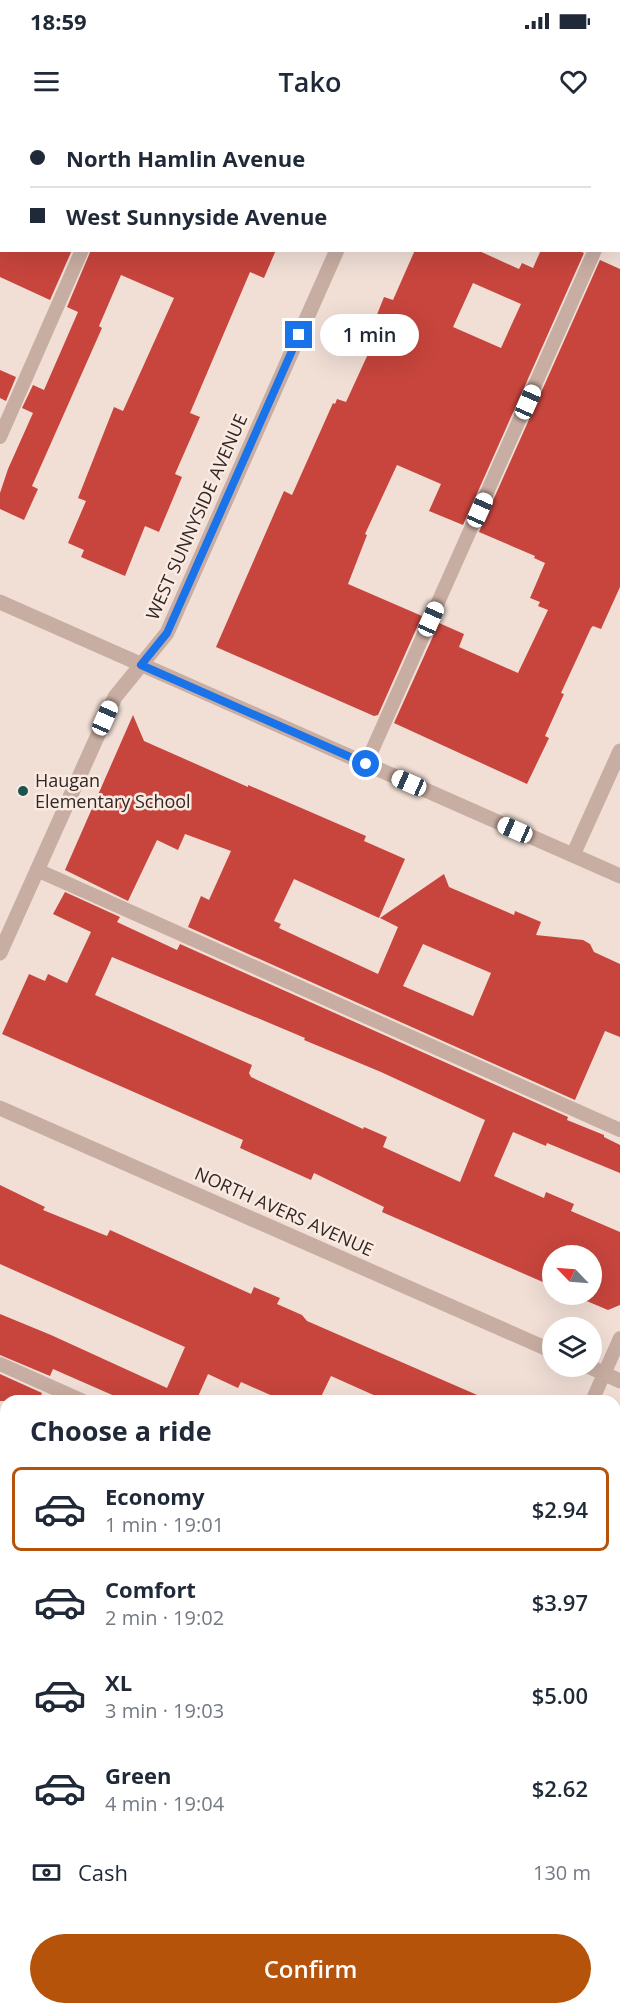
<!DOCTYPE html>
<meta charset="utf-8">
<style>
body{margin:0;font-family:"Open Sans",sans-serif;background:#f2f2f3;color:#1f2937;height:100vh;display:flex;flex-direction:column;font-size:22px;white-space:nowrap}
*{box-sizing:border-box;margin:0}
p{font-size:20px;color:#747a83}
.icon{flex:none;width:33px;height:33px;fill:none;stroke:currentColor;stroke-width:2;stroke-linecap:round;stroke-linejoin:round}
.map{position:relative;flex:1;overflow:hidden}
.panel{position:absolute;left:0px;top:1275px;width:621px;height:620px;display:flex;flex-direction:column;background:#fff;border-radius:18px 18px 0 0;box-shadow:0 6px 24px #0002}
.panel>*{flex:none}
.guide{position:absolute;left:0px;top:0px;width:621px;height:132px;box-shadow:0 6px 24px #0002;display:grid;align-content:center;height:132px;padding:0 30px;background:#fff}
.needle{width:39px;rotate:295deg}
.tools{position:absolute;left:542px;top:1125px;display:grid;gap:12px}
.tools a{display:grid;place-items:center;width:60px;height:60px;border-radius:50%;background:#fff;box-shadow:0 6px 24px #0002;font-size:30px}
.end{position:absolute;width:27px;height:27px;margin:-14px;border:8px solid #1a73e8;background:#fff;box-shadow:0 0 0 3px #fff}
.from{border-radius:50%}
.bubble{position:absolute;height:42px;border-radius:21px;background:#fff;box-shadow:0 6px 24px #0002;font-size:20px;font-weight:600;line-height:42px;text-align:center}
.car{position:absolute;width:18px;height:36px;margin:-18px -9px;border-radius:8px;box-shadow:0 0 4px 2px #0007;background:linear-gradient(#fff 24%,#345 0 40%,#fff 0 76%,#345 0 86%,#fff 0)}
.guide b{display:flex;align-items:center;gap:21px;height:57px;font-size:22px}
.guide b+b{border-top:2px solid #e0e1e3}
.guide i{width:15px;height:15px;background:#1f2937}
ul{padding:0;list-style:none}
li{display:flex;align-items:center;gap:18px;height:84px;margin:0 12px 9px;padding:0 18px;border:3px solid transparent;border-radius:9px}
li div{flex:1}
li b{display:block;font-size:22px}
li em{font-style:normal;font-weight:600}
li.current{border-color:#b45309}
li>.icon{width:54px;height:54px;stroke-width:1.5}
h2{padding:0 30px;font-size:27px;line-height:72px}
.pay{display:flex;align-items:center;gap:15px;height:66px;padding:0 30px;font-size:22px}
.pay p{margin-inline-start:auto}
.action{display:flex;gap:12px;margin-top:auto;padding:12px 30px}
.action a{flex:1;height:69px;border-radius:36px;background:#b45309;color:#fff;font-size:24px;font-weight:600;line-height:69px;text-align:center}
.status{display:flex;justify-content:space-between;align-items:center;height:42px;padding:0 30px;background:#fff;direction:ltr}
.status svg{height:16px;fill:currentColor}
header{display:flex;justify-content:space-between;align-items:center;height:78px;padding:0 30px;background:#fff;font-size:27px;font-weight:600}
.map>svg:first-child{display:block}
.building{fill:#c7453d;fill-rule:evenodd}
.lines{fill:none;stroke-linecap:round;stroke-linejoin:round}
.lane{stroke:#c8ada2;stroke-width:14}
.street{stroke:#c8ada2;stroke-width:15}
.secondary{stroke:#9c7b74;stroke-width:15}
.route{stroke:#1a73e8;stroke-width:8}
.poi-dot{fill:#1a544d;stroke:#f9eae2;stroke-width:2}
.labels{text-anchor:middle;stroke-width:5;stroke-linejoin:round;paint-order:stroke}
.street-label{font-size:18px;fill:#332624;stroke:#f9eae2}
.poi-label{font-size:18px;fill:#332624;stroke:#f9eae2;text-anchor:start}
</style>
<div class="status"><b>18:59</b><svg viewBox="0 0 49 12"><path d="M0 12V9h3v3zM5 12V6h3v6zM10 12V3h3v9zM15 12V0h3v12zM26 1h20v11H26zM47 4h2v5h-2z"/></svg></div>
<header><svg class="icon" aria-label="menu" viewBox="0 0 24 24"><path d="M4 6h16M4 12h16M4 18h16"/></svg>Tako<svg class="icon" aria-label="heart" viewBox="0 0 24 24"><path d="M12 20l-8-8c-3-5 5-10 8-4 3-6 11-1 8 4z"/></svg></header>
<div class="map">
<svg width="620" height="1894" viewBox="0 0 620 1894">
<rect width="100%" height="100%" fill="#f1dfd6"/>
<g class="building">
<path d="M 0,130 L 72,130 L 50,180 L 0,157 Z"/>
<path d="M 91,130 L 276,130 L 264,158 L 250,152 L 190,293 L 200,297 L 175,354 L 182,357 L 159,412 L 145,406 L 125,456 L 81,437 L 84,430 L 68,423 L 86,381 L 78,378 L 114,287 L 123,291 L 174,178 L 121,155 L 99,206 L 102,208 L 32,366 L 38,369 L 24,400 L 0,389 L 0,373 L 8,349 L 33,293 L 22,288 L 33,265 L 44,270 L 78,192 L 67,187 Z"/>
<path d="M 415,130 L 477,130 L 519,149 L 522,143 L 533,148 L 541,130 L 577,130 L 584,133 L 463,405 L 429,391 L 441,364 L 397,345 L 365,414 L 367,415 L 348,464 L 422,496 L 378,595 L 374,596 L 216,527 L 284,371 L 292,375 L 333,283 L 335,284 L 337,279 L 346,282 L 379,210 L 372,207 L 384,177 L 393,180 ZM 473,163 L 521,184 L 501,228 L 453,207 Z"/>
<path d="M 600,140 L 620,149 L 620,467 L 601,509 L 593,506 L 591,508 L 561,573 L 564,574 L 545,616 L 549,618 L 527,664 L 394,603 L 439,503 L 464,514 L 459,527 L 518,553 L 548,490 L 538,486 L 540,482 L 530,478 L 545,443 L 534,438 L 535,436 L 479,412 Z"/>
<path d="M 0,250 L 16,257 L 6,281 L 0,278 Z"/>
<path d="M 133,595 L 144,621 L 248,667 L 248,665 L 366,716 L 364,721 L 405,739 L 379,798 L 294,759 L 274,801 L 281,804 L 279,808 L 378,854 L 398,807 L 380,798 L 444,754 L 449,767 L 514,795 L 515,791 L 541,802 L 536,815 L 583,820 L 590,824 L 594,832 L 620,844 L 620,917 L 605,911 L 575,980 L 188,807 L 201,776 L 209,780 L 231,731 L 185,714 L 178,730 L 157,720 L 128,781 L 65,750 ZM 423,824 L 491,853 L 473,896 L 403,866 Z"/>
<path d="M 65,772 L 120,797 L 117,802 L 177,830 L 180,824 L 568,997 L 567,1000 L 604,1015 L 604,1017 L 620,1025 L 620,1053 L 547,1023 L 546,1026 L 513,1012 L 494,1056 L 544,1078 L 546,1072 L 574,1084 L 571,1091 L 620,1112 L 620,1185 L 608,1190 L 570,1174 L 591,1174 L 591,1136 L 552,1136 L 552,1166 L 382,1092 L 384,1087 L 314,1053 L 311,1060 L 240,1028 L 243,1020 L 2,914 L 29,854 L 45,861 L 48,854 L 67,863 L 91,812 L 53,794 ZM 112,837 L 305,918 L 304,920 L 381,952 L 485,1000 L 460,1062 L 383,1027 L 387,1017 L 364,1007 L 363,1009 L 251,957 L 249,953 L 252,945 L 95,875 Z"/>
<path d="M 0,1065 L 45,1087 L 43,1090 L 107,1116 L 110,1110 L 251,1174 L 254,1167 L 280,1178 L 277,1184 L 302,1195 L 307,1201 L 491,1281 L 387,1281 L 331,1256 L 319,1281 L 284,1281 L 241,1262 L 238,1268 L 208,1254 L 196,1281 L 126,1281 L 53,1249 L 50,1256 L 0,1235 L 0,1194 L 51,1215 L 167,1268 L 185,1227 L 0,1144 Z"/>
<path d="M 0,1254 L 42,1273 L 39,1281 L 0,1281 Z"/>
</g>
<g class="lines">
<g class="lane">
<path d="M 140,2 L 140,0"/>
<path d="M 620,76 L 620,75"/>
<path d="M 0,317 L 82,130"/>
<path d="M 366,644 L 595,130"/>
<path d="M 37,750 L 620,1010"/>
<path d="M 0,1244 L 83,1281"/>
<path d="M 592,1281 L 620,1218"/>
<path d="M 615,1597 L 620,1599"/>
<path d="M 0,1750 L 6,1753"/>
<path d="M 313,1888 L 318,1891 L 317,1894"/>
</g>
<g class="street">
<path d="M 395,2 L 396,0"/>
<path d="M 0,482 L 620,756"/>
<path d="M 573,735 L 620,631"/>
<path d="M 0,833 L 115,577 L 167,513 L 337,130"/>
<path d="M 0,988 L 552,1231"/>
<path d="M 588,1246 L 620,1261"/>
<path d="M 0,1494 L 6,1497"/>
</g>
<g class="secondary">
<path d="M 615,1773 L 620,1762"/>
<path d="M 561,1894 L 563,1888"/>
</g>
</g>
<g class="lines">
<path class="route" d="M 299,215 L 167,513 L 141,545 L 366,644"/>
</g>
<circle class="poi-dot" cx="23" cy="671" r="6"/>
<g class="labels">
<g class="street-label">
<text transform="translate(197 397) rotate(-66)" y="6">WEST SUNNYSIDE AVENUE</text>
<text transform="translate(284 1092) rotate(24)" y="6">NORTH AVERS AVENUE</text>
</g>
<g class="poi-label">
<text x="35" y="667">Haugan<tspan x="35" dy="21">Elementary School</tspan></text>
</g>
</g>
</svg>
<div class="tools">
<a><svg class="needle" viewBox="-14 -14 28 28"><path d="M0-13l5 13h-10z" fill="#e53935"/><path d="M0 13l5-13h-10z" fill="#747a83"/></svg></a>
<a><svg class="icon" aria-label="layers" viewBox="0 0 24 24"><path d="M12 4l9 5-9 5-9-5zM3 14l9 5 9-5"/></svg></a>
</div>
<i class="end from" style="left:366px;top:644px"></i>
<i class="end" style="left:299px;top:215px"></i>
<div class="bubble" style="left:320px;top:194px;width:99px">1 min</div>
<i class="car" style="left:528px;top:282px;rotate:24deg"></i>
<i class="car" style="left:480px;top:390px;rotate:24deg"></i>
<i class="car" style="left:431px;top:499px;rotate:24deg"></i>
<i class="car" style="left:105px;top:598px;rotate:24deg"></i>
<i class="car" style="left:409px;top:663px;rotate:294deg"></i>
<i class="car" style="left:515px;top:710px;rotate:294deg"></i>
<div class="guide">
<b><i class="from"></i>North Hamlin Avenue</b>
<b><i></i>West Sunnyside Avenue</b>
</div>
<section class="panel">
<h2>Choose a ride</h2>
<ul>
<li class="current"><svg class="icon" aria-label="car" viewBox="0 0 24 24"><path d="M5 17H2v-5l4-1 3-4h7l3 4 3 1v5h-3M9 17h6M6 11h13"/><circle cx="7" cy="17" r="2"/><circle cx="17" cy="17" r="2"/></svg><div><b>Economy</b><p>1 min · 19:01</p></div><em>$2.94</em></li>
<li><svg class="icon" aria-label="car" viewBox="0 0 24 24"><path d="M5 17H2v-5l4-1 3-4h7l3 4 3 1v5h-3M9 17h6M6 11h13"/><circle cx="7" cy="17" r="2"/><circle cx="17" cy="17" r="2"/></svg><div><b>Comfort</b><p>2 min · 19:02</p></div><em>$3.97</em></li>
<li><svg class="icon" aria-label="car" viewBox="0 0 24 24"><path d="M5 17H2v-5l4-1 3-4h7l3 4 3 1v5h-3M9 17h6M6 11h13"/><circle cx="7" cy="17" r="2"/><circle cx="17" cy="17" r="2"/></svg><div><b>XL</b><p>3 min · 19:03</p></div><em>$5.00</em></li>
<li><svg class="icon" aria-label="car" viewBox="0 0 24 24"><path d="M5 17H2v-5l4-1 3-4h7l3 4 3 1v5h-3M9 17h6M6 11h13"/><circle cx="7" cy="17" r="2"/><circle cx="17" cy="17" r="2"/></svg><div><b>Green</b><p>4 min · 19:04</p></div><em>$2.62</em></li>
</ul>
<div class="pay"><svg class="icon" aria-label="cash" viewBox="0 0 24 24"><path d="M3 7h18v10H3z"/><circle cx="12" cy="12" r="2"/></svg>Cash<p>130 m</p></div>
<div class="action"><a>Confirm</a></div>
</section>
</div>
